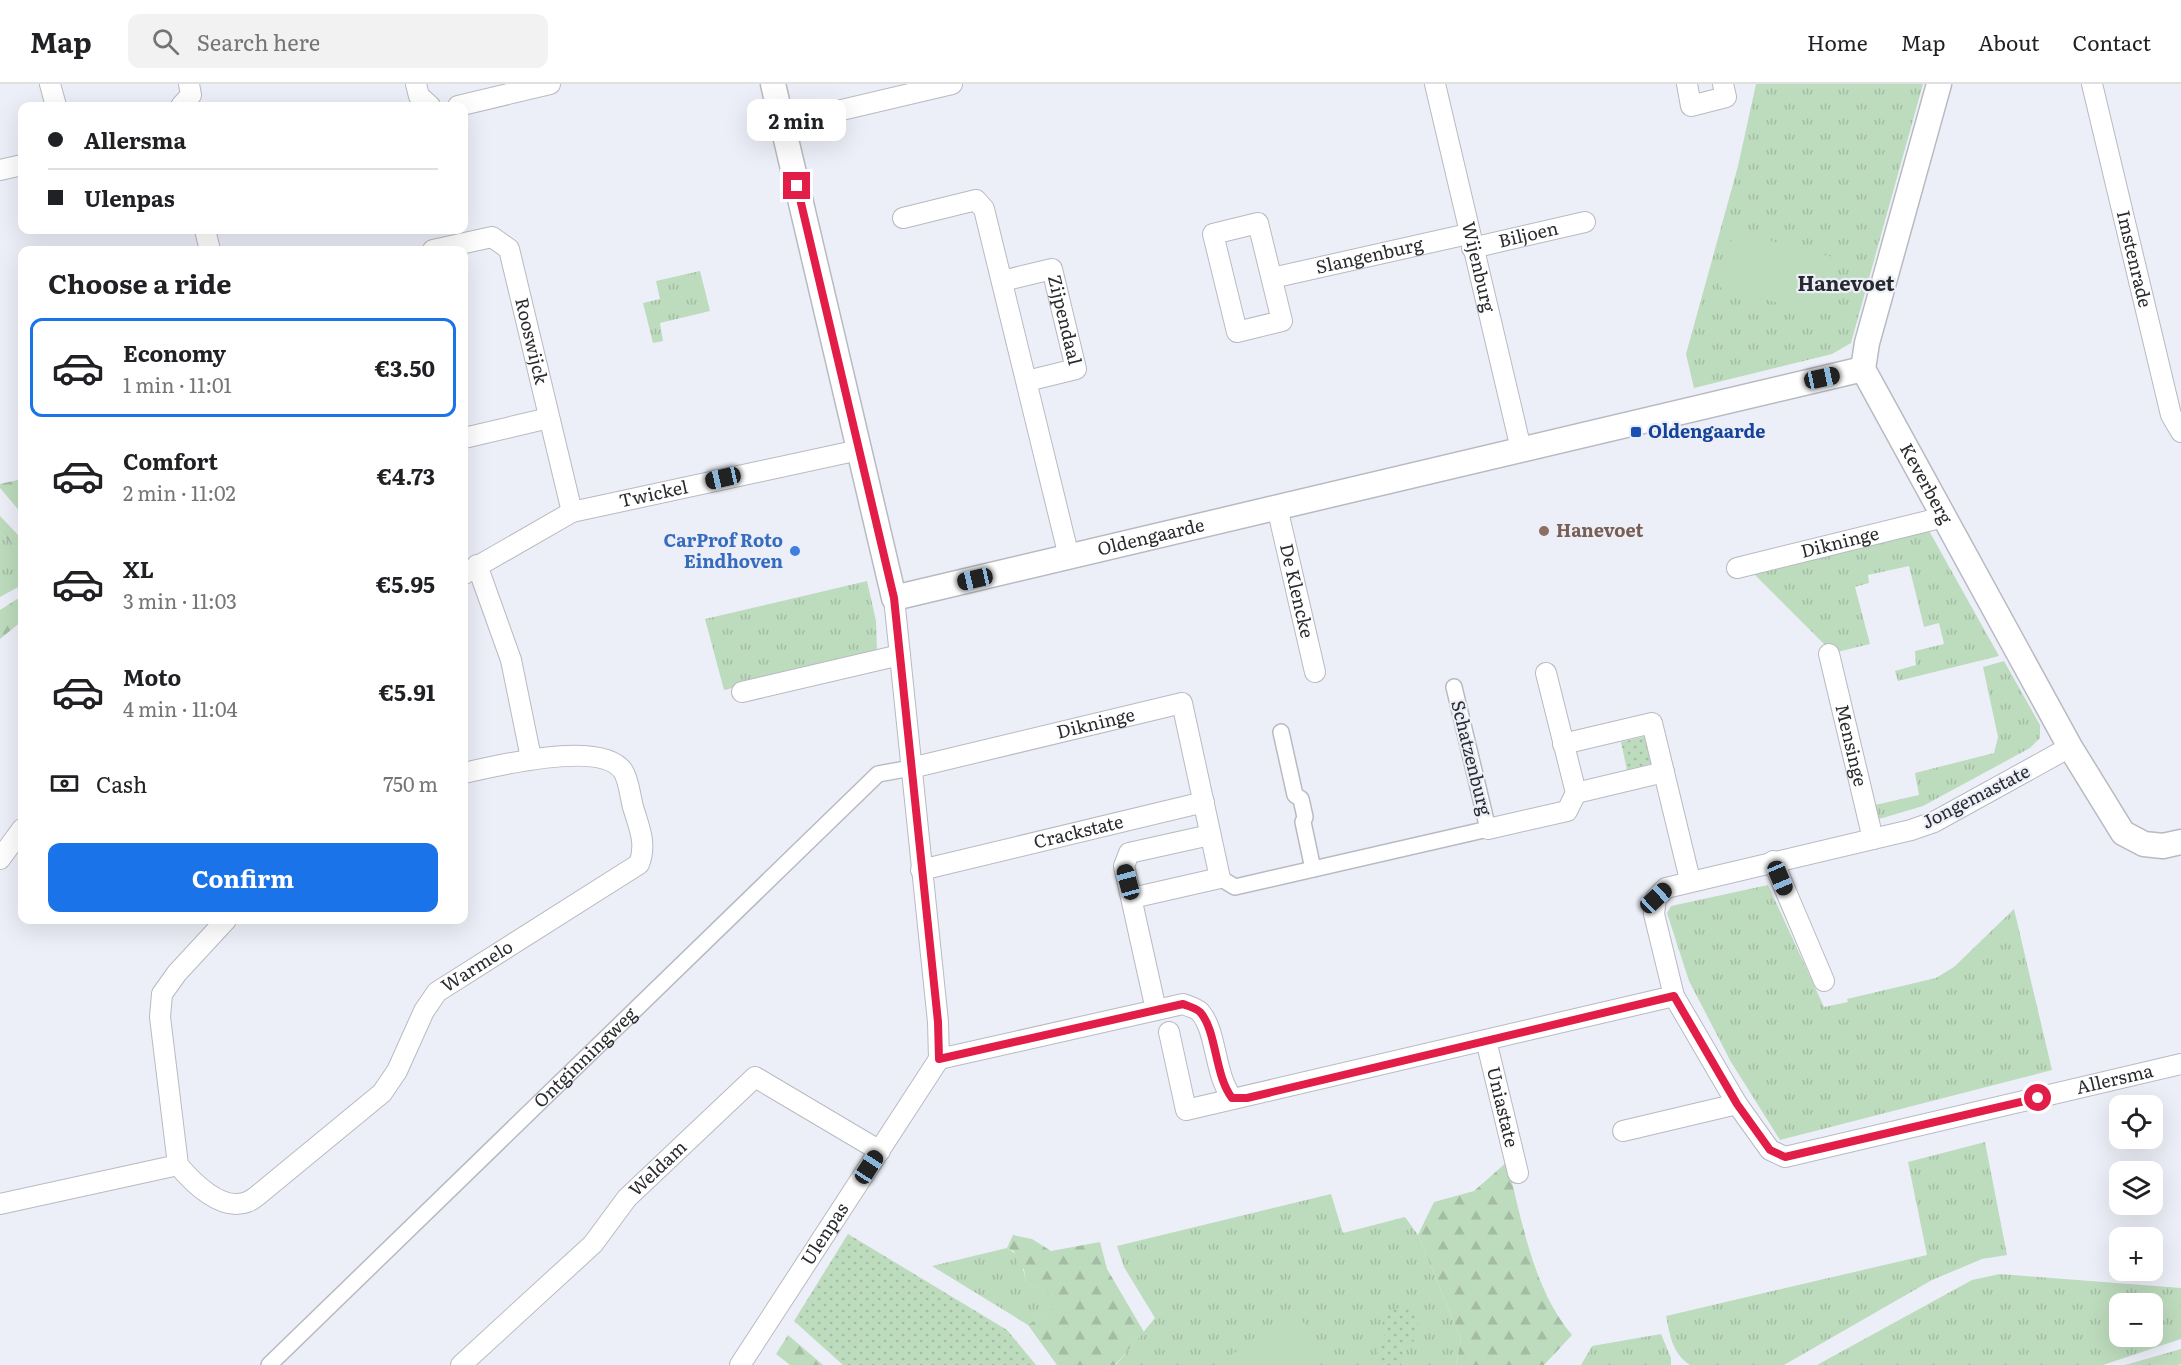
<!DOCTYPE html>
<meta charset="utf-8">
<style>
body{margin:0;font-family:Literata,serif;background:#f2f2f2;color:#202124;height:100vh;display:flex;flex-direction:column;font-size:22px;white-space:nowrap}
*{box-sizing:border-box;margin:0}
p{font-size:20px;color:#757577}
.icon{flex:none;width:33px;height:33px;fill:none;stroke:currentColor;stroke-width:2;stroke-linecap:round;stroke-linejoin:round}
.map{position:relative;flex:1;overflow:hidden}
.panel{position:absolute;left:18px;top:162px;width:450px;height:678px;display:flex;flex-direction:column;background:#fff;border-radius:12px;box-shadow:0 6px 24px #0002}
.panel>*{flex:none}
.top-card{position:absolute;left:18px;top:18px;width:450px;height:132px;border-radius:12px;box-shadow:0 6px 24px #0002;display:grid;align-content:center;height:132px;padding:0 30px;background:#fff}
.tools{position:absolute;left:2109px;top:1011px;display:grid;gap:12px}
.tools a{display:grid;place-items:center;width:54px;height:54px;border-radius:12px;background:#fff;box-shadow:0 6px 24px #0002;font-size:30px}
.end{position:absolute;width:27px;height:27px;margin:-14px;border:8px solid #e11d48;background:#fff;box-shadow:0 0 0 3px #fff}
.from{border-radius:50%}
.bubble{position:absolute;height:42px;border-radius:12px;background:#fff;box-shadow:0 6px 24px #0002;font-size:20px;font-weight:700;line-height:42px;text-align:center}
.car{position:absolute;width:18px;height:36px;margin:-18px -9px;border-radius:8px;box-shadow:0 0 4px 2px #0007;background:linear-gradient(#222 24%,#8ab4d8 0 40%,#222 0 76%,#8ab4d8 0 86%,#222 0)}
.top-card b{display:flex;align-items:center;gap:21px;height:57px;font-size:22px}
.top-card b+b{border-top:2px solid #e0e0e0}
.top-card i{width:15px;height:15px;background:#202124}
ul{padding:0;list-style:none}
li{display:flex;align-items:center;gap:18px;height:99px;margin:0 12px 9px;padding:0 18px;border:3px solid transparent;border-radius:12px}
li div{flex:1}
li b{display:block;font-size:22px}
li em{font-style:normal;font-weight:700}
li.current{border-color:#1a73e8}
li>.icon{width:54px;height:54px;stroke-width:1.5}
h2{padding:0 30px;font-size:27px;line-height:72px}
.pay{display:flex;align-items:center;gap:15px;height:66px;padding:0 30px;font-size:22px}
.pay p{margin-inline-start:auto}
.button{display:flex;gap:12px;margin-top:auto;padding:12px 30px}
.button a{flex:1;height:69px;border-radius:12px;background:#1a73e8;color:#fff;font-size:24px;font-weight:700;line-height:69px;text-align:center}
header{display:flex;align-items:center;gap:36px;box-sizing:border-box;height:84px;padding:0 30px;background:#fff;border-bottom:2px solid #e0e0e0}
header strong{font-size:28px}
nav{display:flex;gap:33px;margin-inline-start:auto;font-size:21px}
.search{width:420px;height:54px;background:#f2f2f2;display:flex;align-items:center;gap:15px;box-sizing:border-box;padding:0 21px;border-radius:12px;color:#757577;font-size:22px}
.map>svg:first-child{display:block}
.grass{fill:url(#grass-tufts);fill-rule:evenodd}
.forest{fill:url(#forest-firs)}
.park{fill:url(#park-dots)}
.pitch{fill:#bddbbd}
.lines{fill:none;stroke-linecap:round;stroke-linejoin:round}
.pedestrian-casing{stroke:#b8bac2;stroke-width:18}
.minor-casing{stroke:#b8bac2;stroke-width:22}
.tertiary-casing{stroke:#b8bac2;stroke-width:27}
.pedestrian{stroke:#fff;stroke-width:15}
.minor{stroke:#fff;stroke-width:20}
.tertiary{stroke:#fff;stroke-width:24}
.route{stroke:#e11d48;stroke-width:8}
.transit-dot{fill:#1a4fb4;stroke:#edeff8;stroke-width:2}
.education-dot{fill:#8d6e63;stroke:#edeff8;stroke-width:2}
.shop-dot{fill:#3f7fe0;stroke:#edeff8;stroke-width:2}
.labels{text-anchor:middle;stroke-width:4.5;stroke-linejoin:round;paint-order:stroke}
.street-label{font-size:18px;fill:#2a2b2e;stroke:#edeff8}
.transit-label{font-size:18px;font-weight:bold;fill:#164399;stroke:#edeff8;text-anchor:start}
.education-label{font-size:18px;font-weight:bold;fill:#785e54;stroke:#edeff8;text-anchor:start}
.shop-label{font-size:18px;font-weight:bold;fill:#366cbe;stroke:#edeff8;text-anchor:end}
.neighbourhood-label{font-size:20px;font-weight:bold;fill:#27292f;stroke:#edeff8}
</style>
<header>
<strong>Map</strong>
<div class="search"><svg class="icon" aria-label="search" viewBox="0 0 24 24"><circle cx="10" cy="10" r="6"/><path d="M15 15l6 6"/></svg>Search here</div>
<nav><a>Home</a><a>Map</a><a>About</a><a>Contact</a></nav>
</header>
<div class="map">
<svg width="2181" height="1281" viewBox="0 0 2181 1281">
<defs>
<pattern id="grass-tufts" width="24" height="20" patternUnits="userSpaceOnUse" patternTransform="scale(1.5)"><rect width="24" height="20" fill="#bddbbd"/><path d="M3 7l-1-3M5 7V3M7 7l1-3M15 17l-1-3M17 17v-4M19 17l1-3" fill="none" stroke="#a3bca3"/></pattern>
<pattern id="forest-firs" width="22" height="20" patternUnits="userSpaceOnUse" patternTransform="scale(1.5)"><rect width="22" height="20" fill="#bddbbd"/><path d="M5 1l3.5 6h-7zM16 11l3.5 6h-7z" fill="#a3bca3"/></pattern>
<pattern id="park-dots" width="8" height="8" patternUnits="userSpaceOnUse" patternTransform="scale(1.5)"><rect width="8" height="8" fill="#bddbbd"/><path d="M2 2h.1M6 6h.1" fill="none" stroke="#a3bca3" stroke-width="1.8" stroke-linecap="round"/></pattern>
</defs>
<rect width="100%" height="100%" fill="#edeff8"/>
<g class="grass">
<path d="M 1756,0 L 1923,0 L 1851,259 L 1832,270 L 1694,304 L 1686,270 L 1738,82 Z"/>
<path d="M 700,187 L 710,227 L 660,239 L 663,257 L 653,259 L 643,219 L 660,215 L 656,197 Z"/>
<path d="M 1928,445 L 1999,572 L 1898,597 L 1895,587 L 1916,581 L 1915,567 L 1944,560 L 1939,539 L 1924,543 L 1909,482 L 1868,491 L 1869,499 L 1855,503 L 1870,560 L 1833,569 L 1751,487 Z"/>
<path d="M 0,448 L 22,471 L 22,501 L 0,513 Z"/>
<path d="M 867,497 L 876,537 L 877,569 L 724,606 L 705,535 Z"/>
<path d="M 2004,577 L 2040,641 L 2040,654 L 2030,664 L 1923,722 L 1879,735 L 1875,721 L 1919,711 L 1915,689 L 1994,669 L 1998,653 L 1983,583 Z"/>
<path d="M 1768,801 L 1824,923 L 1848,918 L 1847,915 L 1936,894 L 1954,883 L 2014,825 L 2052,986 L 1780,1056 L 1731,978 L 1689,897 L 1667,829 L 1671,822 Z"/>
<path d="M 1985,1058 L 2007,1171 L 1982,1175 L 1932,1196 L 1784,1281 L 1690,1281 C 1672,1269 1670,1251 1666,1232 L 1927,1171 L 1908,1078 Z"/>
<path d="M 1331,1110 L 1343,1149 L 1405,1133 L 1418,1151 L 1461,1255 L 1456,1281 L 1116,1281 L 1155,1234 L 1124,1183 L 1117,1162 Z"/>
<path d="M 1007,1164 C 1020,1170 1024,1186 1026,1199 L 1064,1217 L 1028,1241 L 932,1182 Z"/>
<path d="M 2000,1190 L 2181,1204 L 2181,1255 L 2103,1281 L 1817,1281 L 1972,1196 ZM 2120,1220 L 2152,1220 L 2152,1252 L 2120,1252 Z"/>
<path d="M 1661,1250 L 1671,1274 L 1671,1281 L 1581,1281 L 1592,1262 Z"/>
<path d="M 2181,1265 L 2181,1280 L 2178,1281 L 2125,1281 Z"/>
</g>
<g class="forest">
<path d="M 22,395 L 22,430 L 0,404 L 0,400 Z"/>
<path d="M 0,432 L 22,455 L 22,471 L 0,448 Z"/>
<path d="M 22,512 L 22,537 L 0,555 L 0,526 Z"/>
<path d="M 1507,1078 C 1522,1137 1533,1205 1572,1251 L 1544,1281 L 1456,1281 L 1461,1255 L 1418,1151 L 1434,1118 L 1474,1107 Z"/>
<path d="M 1013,1151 L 1032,1155 L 1051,1167 L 1100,1158 L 1107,1185 L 1144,1248 L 1115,1281 L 1057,1281 L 1028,1241 L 1063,1217 L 1026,1199 L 1024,1185 L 1018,1184 L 1014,1167 L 1007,1164 Z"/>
<path d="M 788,1251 L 823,1281 L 790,1281 L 776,1270 Z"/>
</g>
<g class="park">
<path d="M 1647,652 L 1653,679 L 1627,686 L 1621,658 Z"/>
<path d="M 848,1150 L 1007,1246 L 1036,1281 L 843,1281 L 794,1237 Z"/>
<path d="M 1404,1223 L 1416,1229 L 1420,1247 L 1414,1257 L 1403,1262 L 1406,1272 L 1401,1281 L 1385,1281 C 1373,1273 1378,1263 1386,1255 C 1380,1244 1381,1234 1391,1226 Z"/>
</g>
<g class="pitch">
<path d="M 1734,147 L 1832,173 L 1817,229 L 1719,203 Z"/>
<path d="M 1292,1224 L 1321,1261 L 1296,1281 L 1219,1281 Z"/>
</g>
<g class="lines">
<defs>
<g id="pedestrian">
<path d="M 1281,648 L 1295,711 L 1301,715 L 1305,733 L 1303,738 L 1313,785"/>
<path d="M 1220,794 L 1235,803 L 1488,745 L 1454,603"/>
<path id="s1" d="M 269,1281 L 878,690 L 911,684"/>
</g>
<g id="minor">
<path d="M 50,0 L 56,22"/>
<path d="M 416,0 L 419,12 L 430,22"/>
<path id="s2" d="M 1435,0 L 1521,365"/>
<path d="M 1687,0 L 1691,22 L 1726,13 L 1723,0"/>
<path id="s3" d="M 2092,0 L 2171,331 L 2181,348"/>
<path d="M 181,22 L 191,11 L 189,0"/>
<path d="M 458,22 L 550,0"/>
<path d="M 782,40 L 952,0"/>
<path d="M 0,86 L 22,81"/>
<path d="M 903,134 L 976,116 L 984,125 L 1069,473"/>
<path d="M 1258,139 L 1282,237 L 1237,248 L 1213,150 Z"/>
<path d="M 205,146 L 210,166"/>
<path id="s4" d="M 1472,164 L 1585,138"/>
<path id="s5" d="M 433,166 L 492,153 L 509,165 L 572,428"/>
<path id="s6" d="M 1272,194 L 1468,150"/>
<path id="s7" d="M 1002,197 L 1052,185 L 1076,285 L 1027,297"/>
<path d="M 464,354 L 549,334"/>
<path id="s8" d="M 1277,423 L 1315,588"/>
<path d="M 477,481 L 511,576 L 531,674"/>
<path id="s9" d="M 1737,484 L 1944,433"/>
<path id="s10" d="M 464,490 L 572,428 L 859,366"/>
<path id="s11" d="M 1829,570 L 1873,755"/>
<path d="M 742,608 L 900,571"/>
<path d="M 1563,660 L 1652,639 L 1690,796"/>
<path id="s12" d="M 2070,663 L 1934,738 L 1911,746 L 1666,804 L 1656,814 L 1654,830 L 1674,912 L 1737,1020 L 1770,1066 L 1785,1073 L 2181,980"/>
<path id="s13" d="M 911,684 L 1182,619 L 1220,794 L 1132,814"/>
<path d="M 1576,709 L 1664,688"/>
<path d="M 1488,745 L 1567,727 L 1576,709 L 1546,589"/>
<path d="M 0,775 L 22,745"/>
<path d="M 1773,777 L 1824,897"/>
<path id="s14" d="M 921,786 L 1204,718"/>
<path id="s15" d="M 226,836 L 177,889 L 162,910 L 160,933 L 178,1081 C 193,1099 222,1128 247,1118 C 253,1116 259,1110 263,1107 L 382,1009 L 397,987 L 424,927 L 437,908 L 639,780 C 647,760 639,743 633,723 C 630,712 629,696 623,687 C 601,655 496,682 464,689"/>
<path d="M 1156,926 L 1124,782 L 1129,769 L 1210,751"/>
<path d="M 1169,948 L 1186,1026 L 1674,912"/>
<path id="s16" d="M 1486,956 L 1518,1089"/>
<path d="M 939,975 L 1183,920 C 1188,922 1196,924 1200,928 C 1217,947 1214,990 1232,1014"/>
<path d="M 1623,1047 L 1737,1020"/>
<path d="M 0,1120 L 178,1081"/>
<path id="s17" d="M 461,1281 L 593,1160 L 627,1114 L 755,993 L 880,1067"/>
<path id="s18" d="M 740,1281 L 939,975 L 938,938 L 894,514"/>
</g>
<g id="tertiary">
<path id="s19" d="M 773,0 L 894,514 L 1863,285"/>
<path id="s20" d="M 1939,0 L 1867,259 L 1863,285 L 2070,663 L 2123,749 L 2144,760 L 2163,762 L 2181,758"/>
</g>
</defs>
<use href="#pedestrian" class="pedestrian-casing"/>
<use href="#minor" class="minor-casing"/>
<use href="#tertiary" class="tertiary-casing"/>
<use href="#pedestrian" class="pedestrian"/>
<use href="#minor" class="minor"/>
<use href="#tertiary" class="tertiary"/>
</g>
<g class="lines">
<path class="route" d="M 797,102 L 894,514 L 938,938 L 939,975 L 1183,920 C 1188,922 1196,924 1200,928 C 1217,947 1214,990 1232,1014 L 1247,1014 L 1674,912 L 1737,1020 L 1770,1066 L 1785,1073 L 2038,1014"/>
</g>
<rect class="transit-dot" x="1630" y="342" width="12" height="12" rx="3"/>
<circle class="education-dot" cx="1544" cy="447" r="6"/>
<circle class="shop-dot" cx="795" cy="467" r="6"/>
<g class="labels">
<g class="street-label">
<text dy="6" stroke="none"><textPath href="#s4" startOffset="58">Biljoen</textPath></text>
<text dy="6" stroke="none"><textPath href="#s6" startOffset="100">Slangenburg</textPath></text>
<text dy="6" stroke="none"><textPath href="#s3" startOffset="180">Imstenrade</textPath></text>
<text dy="6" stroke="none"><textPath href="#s2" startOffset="188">Wijenburg</textPath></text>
<text dy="6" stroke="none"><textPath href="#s7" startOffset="104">Zijpendaal</textPath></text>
<text dy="6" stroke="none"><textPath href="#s5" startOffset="176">Rooswijck</textPath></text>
<text dy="6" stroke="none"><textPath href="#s20" startOffset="426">Keverberg</textPath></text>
<text dy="6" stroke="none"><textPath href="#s10" startOffset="208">Twickel</textPath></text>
<text dy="6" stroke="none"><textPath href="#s19" startOffset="792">Oldengaarde</textPath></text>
<text dy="6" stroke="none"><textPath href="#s9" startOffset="106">Dikninge</textPath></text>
<text dy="6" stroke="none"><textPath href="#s8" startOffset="86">De Klencke</textPath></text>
<text dy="6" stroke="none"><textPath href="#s13" startOffset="190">Dikninge</textPath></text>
<text dy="6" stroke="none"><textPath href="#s11" startOffset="94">Mensinge</textPath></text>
<text transform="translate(1471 674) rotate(76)" y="6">Schatzenburg</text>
<text transform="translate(1976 713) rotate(-27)" y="6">Jongemastate</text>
<text dy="6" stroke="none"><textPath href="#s14" startOffset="162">Crackstate</textPath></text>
<text dy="6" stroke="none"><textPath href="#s15" startOffset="690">Warmelo</textPath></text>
<text dy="6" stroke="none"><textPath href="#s1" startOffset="441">Ontginningweg</textPath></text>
<text dy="6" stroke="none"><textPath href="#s12" startOffset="1083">Allersma</textPath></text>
<text dy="6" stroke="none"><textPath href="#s16" startOffset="69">Uniastate</textPath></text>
<text dy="6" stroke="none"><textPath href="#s17" startOffset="279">Weldam</textPath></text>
<text dy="6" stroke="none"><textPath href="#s18" startOffset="156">Ulenpas</textPath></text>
</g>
<g class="transit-label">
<text x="1648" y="354">Oldengaarde</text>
</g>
<g class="education-label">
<text x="1556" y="453">Hanevoet</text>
</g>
<g class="shop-label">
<text x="783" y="463">CarProf Roto<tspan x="783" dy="21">Eindhoven</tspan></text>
</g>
<g class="neighbourhood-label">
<text x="1846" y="207">Hanevoet</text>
</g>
</g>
</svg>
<div class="tools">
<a><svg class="icon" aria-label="locate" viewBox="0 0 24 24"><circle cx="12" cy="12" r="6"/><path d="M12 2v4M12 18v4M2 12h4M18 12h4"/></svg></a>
<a><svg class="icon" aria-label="layers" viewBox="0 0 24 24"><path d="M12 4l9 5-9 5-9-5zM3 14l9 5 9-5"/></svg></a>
<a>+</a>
<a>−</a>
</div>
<i class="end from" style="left:2038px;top:1014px"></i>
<i class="end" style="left:797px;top:102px"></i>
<div class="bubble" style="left:747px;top:15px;width:99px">2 min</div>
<i class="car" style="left:1822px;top:294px;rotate:78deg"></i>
<i class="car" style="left:723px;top:394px;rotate:257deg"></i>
<i class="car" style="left:975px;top:495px;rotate:257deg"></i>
<i class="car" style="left:1780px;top:794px;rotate:157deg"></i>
<i class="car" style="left:1128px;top:798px;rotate:345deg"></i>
<i class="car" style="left:1656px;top:814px;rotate:47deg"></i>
<i class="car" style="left:869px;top:1083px;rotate:33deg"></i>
<div class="top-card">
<b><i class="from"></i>Allersma</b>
<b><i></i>Ulenpas</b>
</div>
<section class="panel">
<h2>Choose a ride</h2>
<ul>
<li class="current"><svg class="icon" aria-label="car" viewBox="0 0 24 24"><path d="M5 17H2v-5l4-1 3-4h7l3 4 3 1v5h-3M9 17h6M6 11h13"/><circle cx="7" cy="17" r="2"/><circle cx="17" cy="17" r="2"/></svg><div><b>Economy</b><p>1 min · 11:01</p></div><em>€3.50</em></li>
<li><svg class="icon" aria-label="car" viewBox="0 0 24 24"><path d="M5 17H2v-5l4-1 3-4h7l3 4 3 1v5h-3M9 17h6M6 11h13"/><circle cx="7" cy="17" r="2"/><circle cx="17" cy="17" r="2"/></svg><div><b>Comfort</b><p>2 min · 11:02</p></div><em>€4.73</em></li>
<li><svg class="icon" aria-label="car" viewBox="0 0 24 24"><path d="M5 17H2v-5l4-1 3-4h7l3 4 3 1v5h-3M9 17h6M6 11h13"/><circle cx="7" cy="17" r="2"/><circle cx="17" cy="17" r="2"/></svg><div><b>XL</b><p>3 min · 11:03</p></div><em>€5.95</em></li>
<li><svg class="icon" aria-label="car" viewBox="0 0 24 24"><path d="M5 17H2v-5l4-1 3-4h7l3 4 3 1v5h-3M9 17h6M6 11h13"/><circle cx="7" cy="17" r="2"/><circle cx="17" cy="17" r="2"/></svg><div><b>Moto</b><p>4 min · 11:04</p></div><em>€5.91</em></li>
</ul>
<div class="pay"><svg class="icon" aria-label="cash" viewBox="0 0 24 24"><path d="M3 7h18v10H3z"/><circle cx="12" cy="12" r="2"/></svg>Cash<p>750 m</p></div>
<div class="button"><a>Confirm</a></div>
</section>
</div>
